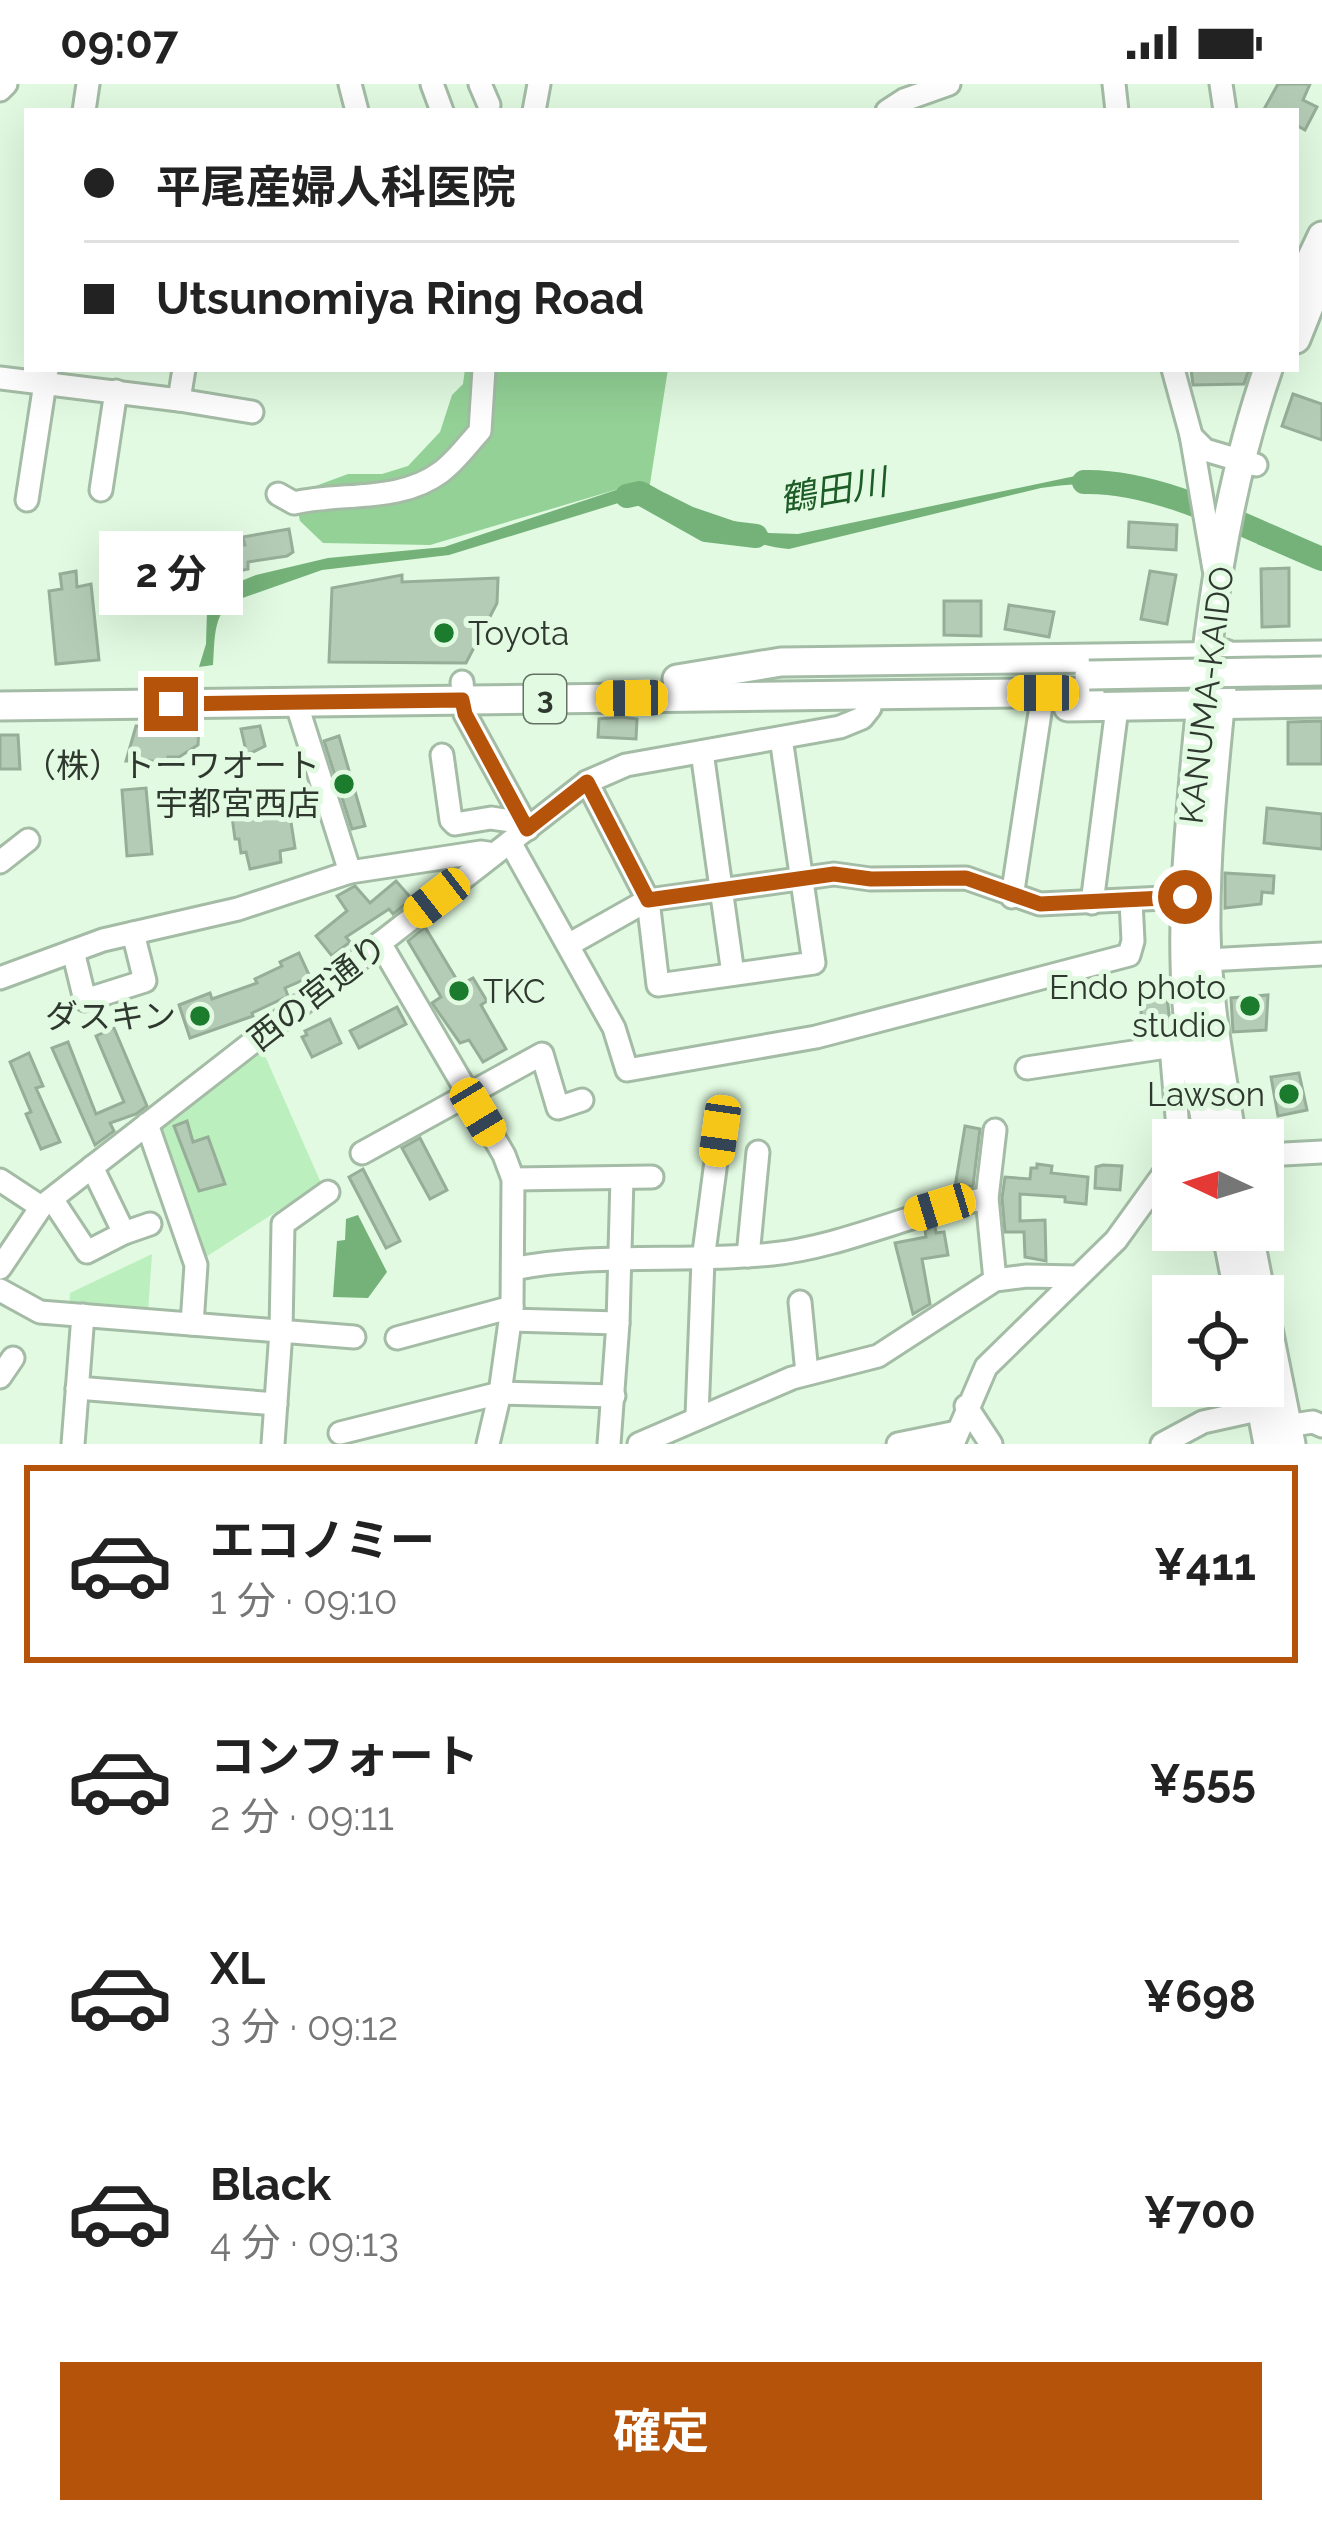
<!DOCTYPE html>
<html lang="ja">
<meta charset="utf-8">
<style>
body{margin:0;font-family:Raleway,"Noto Sans JP",sans-serif;background:#f6f6f6;color:#222;height:100vh;display:flex;flex-direction:column;font-size:45px;white-space:nowrap}
*{box-sizing:border-box;margin:0}
p{font-size:39px;color:#767676}
.icon{flex:none;width:66px;height:66px;fill:none;stroke:currentColor;stroke-width:2;stroke-linecap:round;stroke-linejoin:round}
.map{position:relative;height:1360px;overflow:hidden}
.drawer{display:flex;flex-direction:column;background:#fff;flex:1}
.drawer>*{flex:none}
.guide{position:absolute;left:24px;top:24px;width:1275px;height:264px;border-radius:0px;box-shadow:0 12px 48px #0002;display:grid;align-content:center;height:264px;padding:0 60px;background:#fff}
.needle{width:78px;rotate:274deg}
.controls{position:absolute;left:1152px;top:1035px;display:grid;gap:24px}
.controls a{display:grid;place-items:center;width:132px;height:132px;border-radius:0px;background:#fff;box-shadow:0 12px 48px #0002;font-size:60px}
.end{position:absolute;width:54px;height:54px;margin:-27px;border:15px solid #b45309;background:#fff;box-shadow:0 0 0 6px #fff}
.from{border-radius:50%}
.bubble{position:absolute;height:84px;border-radius:0px;background:#fff;box-shadow:0 12px 48px #0002;font-size:39px;font-weight:700;line-height:84px;text-align:center}
.car{position:absolute;width:36px;height:72px;margin:-36px -18px;border-radius:15px;box-shadow:0 0 9px 3px #0007;background:linear-gradient(#f5c518 24%,#345 0 40%,#f5c518 0 76%,#345 0 86%,#f5c518 0)}
.guide b{display:flex;align-items:center;gap:42px;height:114px;font-size:45px}
.guide b+b{border-top:3px solid #e0e0e0}
.guide i{width:30px;height:30px;background:#222}
ul{padding:21px 0 0;list-style:none}
li{display:flex;align-items:center;gap:36px;height:198px;margin:0 24px 18px;padding:0 36px;border:6px solid transparent;border-radius:0px}
li div{flex:1}
li b{display:block;font-size:45px}
li em{font-style:normal;font-weight:700}
li.selected{border-color:#b45309}
li>.icon{width:108px;height:108px;stroke-width:1.5}
.button{display:flex;gap:24px;margin-top:auto;padding:24px 60px}
.button a{flex:1;height:138px;border-radius:0px;background:#b45309;color:#fff;font-size:48px;font-weight:700;line-height:138px;text-align:center}
.status{display:flex;justify-content:space-between;align-items:center;height:84px;padding:0 60px;background:#fff;direction:ltr}
.status svg{height:33px;fill:currentColor}
.map>svg:first-child{display:block}
.green{fill:#bcefbe}
.forest{fill:#93d196}
.water{fill:#75b279}
.lines{fill:none;stroke-linecap:round;stroke-linejoin:round}
.river{stroke:#75b279;stroke-width:24}
.building{fill:#b4ccb5;stroke:#96ae97;stroke-width:3}
.minor-casing{stroke:#a4bca5;stroke-width:27}
.major-casing{stroke:#a4bca5;stroke-width:33}
.minor{stroke:#fff;stroke-width:21}
.major{stroke:#fff;stroke-width:27}
.major-bridge-casing{stroke:#a4bca5;stroke-width:33;stroke-linecap:butt}
.major-bridge{stroke:#fff;stroke-width:27}
.route{stroke:#b45309;stroke-width:15}
.poi-dot{fill:#1b7c2d;stroke:#e1fae1;stroke-width:4.5}
.labels{text-anchor:middle;stroke-width:10;stroke-linejoin:round;paint-order:stroke}
.shield{fill:#e1fae1;stroke:#647264;stroke-width:3}
.shield-label{font-size:30px;font-weight:bold;fill:#2f382f}
.poi-label{font-size:33px;fill:#2f382f;stroke:#e1fae1;text-anchor:end}
.street-label{font-size:33px;fill:#2f382f;stroke:#e1fae1}
.water-label{font-size:36px;font-style:italic;fill:#1d5c26;stroke:#e1fae1}
</style>
<div class="status"><b>09:07</b><svg viewBox="0 0 49 12"><path d="M0 12V9h3v3zM5 12V6h3v6zM10 12V3h3v9zM15 12V0h3v12zM26 1h20v11H26zM47 4h2v5h-2z"/></svg></div>
<div class="map">
<svg width="1322" height="1360" viewBox="0 0 1322 1360">
<rect width="100%" height="100%" fill="#e1fae1"/>
<g class="green">
<path d="M 262,965 L 321,1099 L 201,1176 L 154,1047 Z"/>
<path d="M 152,1170 L 148,1229 L 69,1224 L 70,1209 Z"/>
</g>
<path class="forest" d="M 465,285 L 668,285 L 649,406 L 625,403 L 430,461 L 323,459 L 300,437 L 294,410 L 348,390 L 382,390 L 408,382 L 440,348 L 452,311 L 463,300 Z"/>
<g class="water">
<path d="M 1080,391 L 1119,393 L 1191,413 L 1193,427 C 1133,398 1107,395 1041,404 L 789,465 C 735,460 690,426 638,413 L 449,471 L 322,486 L 234,517 C 212,529 215,559 213,581 L 199,583 L 206,560 L 207,527 L 221,505 L 256,491 L 328,474 L 444,463 L 625,403 L 665,409 L 693,423 L 769,449 L 798,450 Z"/>
<path d="M 1260,436 L 1322,463 L 1322,487 L 1257,460 Z"/>
<path d="M 358,1131 L 387,1188 L 368,1214 L 333,1213 L 337,1157 L 345,1156 L 346,1135 Z"/>
</g>
<g class="lines">
<g class="river">
<path d="M 1084,398 C 1161,396 1251,446 1322,475"/>
<path d="M 627,412 L 640,409 L 706,446 L 756,452"/>
</g>
</g>
<g class="building">
<path d="M 1278,0 L 1310,0 L 1303,16 L 1317,23 L 1305,46 L 1296,41 L 1296,27 L 1263,27 Z"/>
<path d="M 1191,285 L 1248,285 L 1248,288 L 1244,300 L 1193,301 Z"/>
<path d="M 1293,310 L 1322,320 L 1322,356 L 1282,342 Z"/>
<path d="M 1129,438 L 1177,441 L 1176,466 L 1128,463 Z"/>
<path d="M 289,445 L 293,468 L 287,472 L 248,478 L 248,485 L 234,488 L 235,494 L 188,500 L 188,506 L 162,509 L 157,472 L 245,461 L 243,453 Z"/>
<path d="M 1289,484 L 1289,542 L 1262,543 L 1261,485 Z"/>
<path d="M 76,487 L 77,503 L 91,500 L 99,576 L 56,580 L 49,507 L 62,505 L 60,490 Z"/>
<path d="M 1150,487 L 1176,491 L 1167,540 L 1141,535 Z"/>
<path d="M 402,491 L 402,498 L 498,494 L 497,519 L 466,579 L 329,578 L 332,504 Z"/>
<path d="M 944,517 L 981,517 L 981,552 L 944,551 Z"/>
<path d="M 1009,521 L 1054,528 L 1049,553 L 1005,545 Z"/>
<path d="M 621,633 L 637,635 L 636,655 L 598,653 L 599,635 Z"/>
<path d="M 1322,637 L 1322,680 L 1288,680 L 1288,638 Z"/>
<path d="M 136,642 L 199,643 L 198,661 L 179,673 L 168,673 L 168,677 L 126,677 Z"/>
<path d="M 260,642 L 265,662 L 247,671 L 241,645 Z"/>
<path d="M 0,651 L 18,651 L 20,685 L 0,685 Z"/>
<path d="M 339,652 L 365,742 L 352,745 L 324,657 Z"/>
<path d="M 146,704 L 152,770 L 127,772 L 122,706 Z"/>
<path d="M 286,706 L 295,764 L 280,767 L 281,778 L 250,785 L 246,768 L 241,769 L 239,755 L 235,755 L 230,718 Z"/>
<path d="M 1267,724 L 1322,730 L 1322,765 L 1264,759 Z"/>
<path d="M 1225,789 L 1274,792 L 1273,809 L 1262,808 L 1261,820 L 1225,824 Z"/>
<path d="M 396,797 L 412,815 L 393,830 L 389,825 L 346,853 L 350,858 L 332,872 L 316,852 L 347,827 L 337,812 L 355,802 L 370,819 Z"/>
<path d="M 425,843 L 460,901 L 473,894 L 487,917 L 481,921 L 506,965 L 483,978 L 469,956 L 460,959 L 432,919 L 441,913 L 408,857 Z"/>
<path d="M 299,869 L 310,893 L 285,904 L 288,912 L 252,929 L 253,932 L 190,954 L 179,921 L 210,909 L 212,915 L 257,899 L 255,895 L 282,882 L 280,878 Z"/>
<path d="M 1268,911 L 1266,946 L 1233,948 L 1231,914 Z"/>
<path d="M 1167,913 L 1171,947 L 1139,952 L 1142,918 Z"/>
<path d="M 397,923 L 406,940 L 359,964 L 350,947 Z"/>
<path d="M 330,935 L 341,959 L 312,973 L 302,953 L 307,951 L 305,947 Z"/>
<path d="M 114,944 L 147,1022 L 136,1030 L 110,1039 L 114,1047 L 95,1061 L 52,964 L 68,958 L 96,1030 L 124,1018 L 96,952 Z"/>
<path d="M 29,969 L 43,1002 L 36,1004 L 60,1058 L 41,1065 L 26,1030 L 31,1028 L 10,978 Z"/>
<path d="M 1299,989 L 1307,1026 L 1278,1032 L 1271,993 Z"/>
<path d="M 187,1037 L 193,1058 L 208,1053 L 225,1100 L 199,1107 L 174,1042 Z"/>
<path d="M 965,1042 L 980,1045 L 973,1102 L 955,1103 Z"/>
<path d="M 420,1054 L 447,1106 L 430,1115 L 402,1064 Z"/>
<path d="M 1037,1080 L 1052,1082 L 1051,1089 L 1088,1093 L 1086,1120 L 1065,1118 L 1065,1113 L 1020,1110 L 1020,1137 L 1045,1136 L 1046,1177 L 1025,1173 L 1024,1148 L 1005,1148 L 1002,1114 L 1005,1093 L 1030,1095 L 1031,1084 L 1037,1084 Z"/>
<path d="M 1103,1081 L 1122,1082 L 1120,1106 L 1095,1104 L 1096,1083 Z"/>
<path d="M 363,1085 L 400,1157 L 386,1164 L 349,1093 Z"/>
<path d="M 935,1142 L 936,1149 L 944,1148 L 948,1171 L 922,1175 L 930,1220 L 913,1230 L 895,1159 L 926,1153 L 925,1146 Z"/>
</g>
<g class="lines">
<defs>
<g id="minor">
<path d="M 350,0 L 357,27"/>
<path d="M 432,0 L 442,27"/>
<path d="M 480,0 L 489,21"/>
<path d="M 1114,0 L 1117,27"/>
<path d="M 1221,0 L 1225,27"/>
<path d="M 0,6 L 6,0"/>
<path d="M 84,27 L 88,0"/>
<path d="M 534,27 L 539,0"/>
<path d="M 887,27 L 904,16 L 949,0"/>
<path d="M 1173,285 L 1191,351 L 1214,485"/>
<path d="M 0,294 L 179,316 L 184,285"/>
<path d="M 179,316 L 252,328"/>
<path d="M 1191,352 L 1205,366 L 1256,381"/>
<path d="M 101,406 L 116,307"/>
<path d="M 278,410 L 294,419 C 341,408 400,419 441,388 C 456,377 468,360 480,347 L 484,285"/>
<path d="M 27,416 L 47,286"/>
<path d="M 462,598 L 465,630 L 528,745"/>
<path d="M 296,618 L 350,788"/>
<path d="M 702,668 L 733,890"/>
<path d="M 442,671 L 451,736 L 455,740 L 491,734 L 525,739"/>
<path d="M 587,698 L 648,816 L 658,901 L 814,879 L 781,654"/>
<path d="M 510,758 L 614,944 L 627,986 L 816,953 L 1129,871 L 1133,857 L 1131,817"/>
<path d="M 0,778 L 28,756"/>
<path d="M 1012,813 L 1041,622"/>
<path d="M 1092,819 L 1117,624"/>
<path d="M 380,859 L 504,1071 L 513,1095 L 512,1223 L 500,1309 L 488,1360"/>
<path d="M 570,860 L 648,816 L 834,790 L 870,795 L 966,794 L 1040,820 L 1185,813"/>
<path d="M 73,867 L 85,916 L 145,897 L 133,849"/>
<path d="M 1207,876 L 1322,870"/>
<path d="M 0,894 L 103,856 L 238,825 L 350,788 L 481,768 L 494,770"/>
<path d="M 1171,963 L 1179,1056"/>
<path d="M 1027,984 L 1193,959"/>
<path d="M 147,1040 L 196,1181 L 192,1240"/>
<path d="M 995,1046 L 987,1114 L 995,1196"/>
<path d="M 362,1069 L 542,970 L 558,1024 L 582,1016"/>
<path d="M 1263,1071 L 1322,1068"/>
<path d="M 513,1095 L 652,1093"/>
<path d="M 0,1096 L 41,1123"/>
<path d="M 52,1115 L 87,1168 L 124,1149 L 92,1083"/>
<path d="M 124,1149 L 150,1140"/>
<path d="M 748,1172 L 758,1068"/>
<path d="M 0,1184 L 41,1123 L 587,698 L 626,681 L 840,643 L 862,634 L 870,624"/>
<path d="M 513,1185 C 597,1168 686,1179 772,1170 C 842,1163 916,1127 987,1114"/>
<path d="M 0,1206 L 40,1228 L 354,1253"/>
<path d="M 800,1218 L 807,1289"/>
<path d="M 510,1236 L 618,1239"/>
<path d="M 397,1254 L 512,1223"/>
<path d="M 0,1293 L 13,1274"/>
<path d="M 77,1304 L 276,1320"/>
<path d="M 966,1322 L 991,1360"/>
<path d="M 697,1332 L 703,1176 L 720,1047"/>
<path d="M 1272,1344 L 1313,1338 L 1322,1342"/>
<path d="M 340,1349 L 500,1309 L 614,1312"/>
<path d="M 73,1360 L 83,1231"/>
<path d="M 273,1360 L 281,1247 L 283,1140 L 328,1108"/>
<path d="M 609,1360 L 618,1239 L 622,1094"/>
<path d="M 639,1360 L 792,1294 L 878,1272 L 995,1196 L 1027,1192 L 1077,1193"/>
<path d="M 898,1360 L 957,1348"/>
<path d="M 953,1360 L 986,1283 L 1116,1156 L 1173,1077"/>
<path d="M 1162,1360 L 1203,1338 L 1262,1325"/>
</g>
<g id="major">
<path d="M 1297,205 L 1322,152"/>
<path d="M 1296,255 L 1322,190"/>
<path d="M 1225,570 C 1217,661 1205,754 1206,846 C 1207,917 1221,986 1232,1056"/>
<path d="M 677,595 L 781,578 L 1322,571"/>
<path d="M 0,622 L 1090,608"/>
<path d="M 1068,623 L 1322,619"/>
<path d="M 1209,1056 C 1201,1011 1191,966 1187,920 C 1181,840 1188,761 1195,682 C 1207,548 1224,412 1268,285"/>
<path d="M 1226,1146 L 1239,1212"/>
<path d="M 1248,1146 L 1261,1212"/>
<path d="M 1263,1220 L 1291,1360"/>
<path d="M 1257,1302 L 1268,1360"/>
</g>
</defs>
<use href="#minor" class="minor-casing"/>
<use href="#major" class="major-casing"/>
<use href="#minor" class="minor"/>
<use href="#major" class="major"/>
<defs>
<path id="major-bridge" d="M 1089,591 L 1322,587"/>
</defs>
<use href="#major-bridge" class="major-bridge-casing"/>
<use href="#major-bridge" class="major-bridge"/>
</g>
<g class="lines">
<path class="route" d="M 171,620 L 462,616 L 465,630 L 527,745 L 587,698 L 648,816 L 834,790 L 871,795 L 966,794 L 1040,820 L 1185,813"/>
</g>
<g class="poi-dot">
<circle cx="444" cy="549" r="12"/>
<circle cx="344" cy="700" r="12"/>
<circle cx="459" cy="907" r="12"/>
<circle cx="1250" cy="922" r="12"/>
<circle cx="200" cy="932" r="12"/>
<circle cx="1289" cy="1010" r="12"/>
</g>
<g class="labels">
<rect class="shield" x="524" y="591" width="42" height="48" rx="9"/>
<g class="shield-label">
<text x="545" y="625">3</text>
</g>
<g class="poi-label">
<text x="468" y="561" text-anchor="start">Toyota</text>
<text x="320" y="693">（株）トーワオート<tspan x="320" dy="38">宇都宮西店</tspan></text>
<text x="1226" y="915">Endo photo<tspan x="1226" dy="38">studio</tspan></text>
<text x="483" y="919" text-anchor="start">TKC</text>
<text x="176" y="944">ダスキン</text>
<text x="1265" y="1022">Lawson</text>
</g>
<g class="street-label">
<text transform="translate(1206 611) rotate(-83)" y="12">KANUMA-KAIDO</text>
<text transform="translate(317 908) rotate(-38)" y="12">西の宮通り</text>
</g>
<g class="water-label">
<text transform="translate(833 406) rotate(-10)" y="13">鶴田川</text>
</g>
</g>
</svg>
<div class="controls">
<a><svg class="needle" viewBox="-14 -14 28 28"><path d="M0-13l5 13h-10z" fill="#e53935"/><path d="M0 13l5-13h-10z" fill="#767676"/></svg></a>
<a><svg class="icon" aria-label="locate" viewBox="0 0 24 24"><circle cx="12" cy="12" r="6"/><path d="M12 2v4M12 18v4M2 12h4M18 12h4"/></svg></a>
</div>
<i class="end from" style="left:1185px;top:813px"></i>
<i class="end" style="left:171px;top:620px"></i>
<div class="bubble" style="left:99px;top:447px;width:144px">2 分</div>
<i class="car" style="left:1043px;top:609px;rotate:270deg"></i>
<i class="car" style="left:632px;top:614px;rotate:269deg"></i>
<i class="car" style="left:437px;top:814px;rotate:232deg"></i>
<i class="car" style="left:478px;top:1028px;rotate:149deg"></i>
<i class="car" style="left:720px;top:1047px;rotate:188deg"></i>
<i class="car" style="left:940px;top:1123px;rotate:253deg"></i>
<div class="guide">
<b><i class="from"></i>平尾産婦人科医院</b>
<b><i></i>Utsunomiya Ring Road</b>
</div>
</div>
<section class="drawer">
<ul>
<li class="selected"><svg class="icon" aria-label="car" viewBox="0 0 24 24"><path d="M5 17H2v-5l4-1 3-4h7l3 4 3 1v5h-3M9 17h6M6 11h13"/><circle cx="7" cy="17" r="2"/><circle cx="17" cy="17" r="2"/></svg><div><b>エコノミー</b><p>1 分 · 09:10</p></div><em>¥411</em></li>
<li><svg class="icon" aria-label="car" viewBox="0 0 24 24"><path d="M5 17H2v-5l4-1 3-4h7l3 4 3 1v5h-3M9 17h6M6 11h13"/><circle cx="7" cy="17" r="2"/><circle cx="17" cy="17" r="2"/></svg><div><b>コンフォート</b><p>2 分 · 09:11</p></div><em>¥555</em></li>
<li><svg class="icon" aria-label="car" viewBox="0 0 24 24"><path d="M5 17H2v-5l4-1 3-4h7l3 4 3 1v5h-3M9 17h6M6 11h13"/><circle cx="7" cy="17" r="2"/><circle cx="17" cy="17" r="2"/></svg><div><b>XL</b><p>3 分 · 09:12</p></div><em>¥698</em></li>
<li><svg class="icon" aria-label="car" viewBox="0 0 24 24"><path d="M5 17H2v-5l4-1 3-4h7l3 4 3 1v5h-3M9 17h6M6 11h13"/><circle cx="7" cy="17" r="2"/><circle cx="17" cy="17" r="2"/></svg><div><b>Black</b><p>4 分 · 09:13</p></div><em>¥700</em></li>
</ul>
<div class="button"><a>確定</a></div>
</section>
